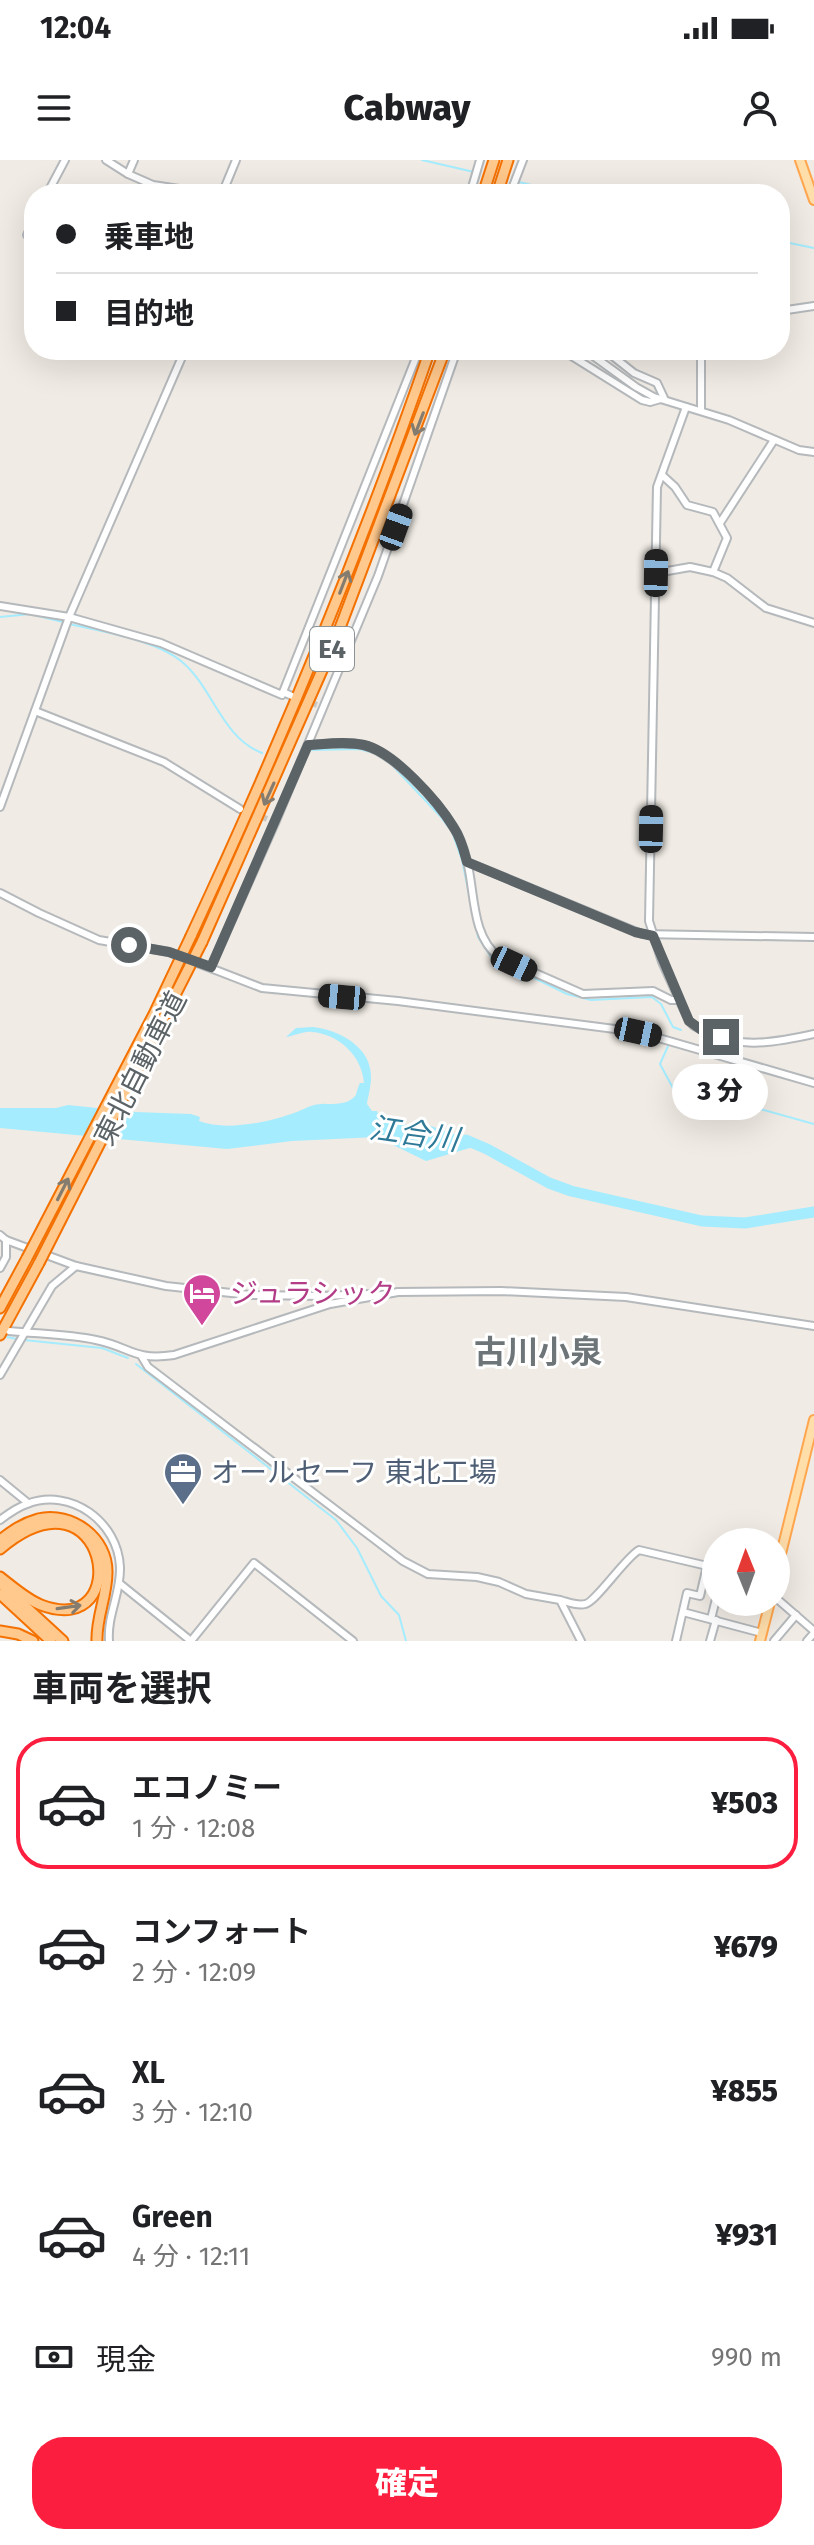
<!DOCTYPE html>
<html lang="ja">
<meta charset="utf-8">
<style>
body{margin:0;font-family:"Fira Sans","Noto Sans JP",sans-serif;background:#f2f2f2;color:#202124;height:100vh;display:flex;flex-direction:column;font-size:30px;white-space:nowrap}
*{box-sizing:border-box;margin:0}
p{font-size:26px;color:#757577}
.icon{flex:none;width:44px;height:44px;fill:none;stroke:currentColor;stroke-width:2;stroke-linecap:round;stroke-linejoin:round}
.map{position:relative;height:1481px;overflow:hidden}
.drawer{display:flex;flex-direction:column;background:#fff;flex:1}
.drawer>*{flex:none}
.guide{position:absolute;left:24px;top:24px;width:766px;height:176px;border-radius:32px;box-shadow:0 8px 32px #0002;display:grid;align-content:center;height:176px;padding:0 32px;background:#fff}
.needle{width:52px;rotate:359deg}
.controls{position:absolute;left:702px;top:1368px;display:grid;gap:16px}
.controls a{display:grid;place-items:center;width:88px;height:88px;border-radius:50%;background:#fff;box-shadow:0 8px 32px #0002;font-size:40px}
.end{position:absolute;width:36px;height:36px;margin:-18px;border:10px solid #5c6366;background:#fff;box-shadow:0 0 0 4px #fff}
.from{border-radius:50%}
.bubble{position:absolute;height:56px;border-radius:28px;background:#fff;box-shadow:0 8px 32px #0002;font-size:26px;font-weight:800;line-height:56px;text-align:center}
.car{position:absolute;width:24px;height:48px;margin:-24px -12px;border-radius:10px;box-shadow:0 0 6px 2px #0007;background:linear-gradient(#222 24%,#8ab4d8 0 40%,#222 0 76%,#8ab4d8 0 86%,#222 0)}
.guide b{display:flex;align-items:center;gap:28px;height:76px;font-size:30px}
.guide b+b{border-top:2px solid #e0e0e0}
.guide i{width:20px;height:20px;background:#202124}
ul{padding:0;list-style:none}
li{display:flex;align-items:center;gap:24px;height:132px;margin:0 16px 12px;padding:0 16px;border:4px solid transparent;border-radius:32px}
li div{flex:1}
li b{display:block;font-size:30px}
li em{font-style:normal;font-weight:800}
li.current{border-color:#fc1e3f}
li>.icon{width:72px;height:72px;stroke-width:1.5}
h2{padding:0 32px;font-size:36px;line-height:96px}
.pay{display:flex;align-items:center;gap:20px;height:88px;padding:0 32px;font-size:30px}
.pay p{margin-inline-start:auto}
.button{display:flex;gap:16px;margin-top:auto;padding:16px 32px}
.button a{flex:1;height:92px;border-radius:32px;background:#fc1e3f;color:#fff;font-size:32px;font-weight:800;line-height:92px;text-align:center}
.status{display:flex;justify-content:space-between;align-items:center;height:56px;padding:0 40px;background:#fff;direction:ltr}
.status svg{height:22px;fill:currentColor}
header{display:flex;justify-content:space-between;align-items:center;height:104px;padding:0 32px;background:#fff;font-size:36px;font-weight:800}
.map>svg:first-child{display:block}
.water{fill:#a5ecff}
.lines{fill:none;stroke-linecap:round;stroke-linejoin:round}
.stream{stroke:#a5ecff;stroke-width:2}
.river{stroke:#a5ecff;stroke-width:11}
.minor-tunnel{stroke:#cbc9c4;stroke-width:6;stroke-dasharray:6 3;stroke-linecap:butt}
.minor-casing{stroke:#b5b9bc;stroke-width:10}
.major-casing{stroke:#ffa64e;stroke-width:12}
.highway-casing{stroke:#f47100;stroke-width:13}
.minor{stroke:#fff;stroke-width:6}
.major{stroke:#ffdeaa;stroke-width:8}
.highway{stroke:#ffc88c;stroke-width:9}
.highway-bridge-casing{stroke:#f47100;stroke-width:13;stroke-linecap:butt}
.highway-bridge{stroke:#ffc88c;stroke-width:9}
.oneway{stroke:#857c70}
.route{stroke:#5c6366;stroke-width:10}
.labels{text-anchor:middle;stroke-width:6;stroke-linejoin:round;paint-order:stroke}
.shield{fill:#fff;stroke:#8d9294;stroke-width:2}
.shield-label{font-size:26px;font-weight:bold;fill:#5c6366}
.street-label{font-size:28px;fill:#5c6366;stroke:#fff}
.hotel-label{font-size:28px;fill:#b23c85;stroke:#fff;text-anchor:start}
.service-label{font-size:28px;fill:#4e5e75;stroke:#fff;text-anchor:start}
.water-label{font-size:30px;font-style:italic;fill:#2e7997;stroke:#fff}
.quarter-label{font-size:32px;font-weight:bold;fill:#6d7578;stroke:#fff}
</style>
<div class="status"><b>12:04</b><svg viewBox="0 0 49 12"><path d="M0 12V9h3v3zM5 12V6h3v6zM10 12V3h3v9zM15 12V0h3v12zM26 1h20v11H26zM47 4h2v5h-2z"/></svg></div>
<header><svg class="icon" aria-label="menu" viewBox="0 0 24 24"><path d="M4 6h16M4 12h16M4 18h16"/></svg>Cabway<svg class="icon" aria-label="person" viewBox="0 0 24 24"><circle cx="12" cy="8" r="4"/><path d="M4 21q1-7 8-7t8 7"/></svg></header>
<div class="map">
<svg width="814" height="1481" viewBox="0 0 814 1481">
<rect width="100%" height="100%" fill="#f0ebe4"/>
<path class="water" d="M 313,867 C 339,870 372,887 371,918 C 371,927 368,936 367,944 L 372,951 L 377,951 L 379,957 L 394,965 L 425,964 L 483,984 L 426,1001 L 377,977 L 292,981 L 227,989 L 0,968 L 0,948 L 56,948 L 68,945 L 135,952 L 191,954 L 200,957 L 199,961 C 224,971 266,963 291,954 C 299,952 306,947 314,945 C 327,942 346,948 356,935 C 356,934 359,924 360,923 L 364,923 C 362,896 339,874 312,872 C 303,871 295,876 286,877 L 296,868 Z"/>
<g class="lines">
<g class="stream">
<path d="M 422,0 L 474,12"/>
<path d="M 519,22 L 568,34"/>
<path d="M 780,81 L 814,88"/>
<path d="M 0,457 L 30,454 L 63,462"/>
<path d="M 70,464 C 102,472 156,480 181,501 C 213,527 221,577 262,593"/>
<path d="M 309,590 L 359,589 L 374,593 L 391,604 L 440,656 L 452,672 L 462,700 L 470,739"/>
<path d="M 476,764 L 478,777 L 491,797 L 567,834 L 591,840 L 652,837 L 661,844 L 673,867 L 681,870"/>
<path d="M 668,886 L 660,904 L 674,930 L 724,939 L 814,964"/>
<path d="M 7,1177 L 17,1179"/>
<path d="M 24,1180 L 102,1188 L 128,1198"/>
<path d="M 136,1204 L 336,1360 L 357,1388 L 381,1436 L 399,1455 L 406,1481"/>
</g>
<path class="river" d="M 466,980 L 487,989 L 549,1023 L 571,1031 L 702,1061 L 745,1063 L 814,1052"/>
<g class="minor-tunnel">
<path d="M 373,331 L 398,340"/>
<path d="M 295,537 L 317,545"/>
<path d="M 255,654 L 267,659"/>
</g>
<defs>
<g id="minor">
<path d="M 106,0 L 128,14 L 153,25 L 212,34"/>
<path d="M 128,14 L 134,0"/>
<path d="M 47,34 L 65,0"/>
<path d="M 222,34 L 236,0"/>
<path d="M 470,34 L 480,0"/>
<path d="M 510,34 L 523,0"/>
<path d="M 27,75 L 34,60"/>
<path d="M 780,151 L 814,146"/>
<path d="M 562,190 L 642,240 L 650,242 L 664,238 L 657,223 L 634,213 L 605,190"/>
<path d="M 585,190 L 636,227 L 654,237 L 729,260 L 799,290 L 814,292"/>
<path d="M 686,247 L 657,327 L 649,761 L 662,802 L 689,861 L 694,866 C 737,890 769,884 814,874"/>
<path d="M 701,250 L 701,190"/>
<path d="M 662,315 L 675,327 L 687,345 L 713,352 L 727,378 L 713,412"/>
<path d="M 720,363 L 774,280"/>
<path d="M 656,413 L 690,407 L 713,412 L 727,418 L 766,448 L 814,463"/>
<path d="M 0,446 L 69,457 L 161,483 L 282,535 L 283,532 L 292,536"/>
<path d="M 283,532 L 419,190"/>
<path d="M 35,551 L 164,602 L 240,649"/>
<path d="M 308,585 C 326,584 345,581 363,585 C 393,592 437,641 453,666 C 460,677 464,689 467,701 C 475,732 471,776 499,797 L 583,834 L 653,831 L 671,840 L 679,840"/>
<path d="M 0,647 L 69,457 L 185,190"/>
<path d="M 467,702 L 642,774 L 814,777"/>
<path d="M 0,733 L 39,753 L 99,780 L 169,792 L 262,828 L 398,841 L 638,872 L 814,923"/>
<path d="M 211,807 L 275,663 L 378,416 L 457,190"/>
<path d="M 0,1075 L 6,1080 L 76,1106 L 166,1126 L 250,1135 L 322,1136 L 370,1134"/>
<path d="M 0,1108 L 6,1097 L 6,1080"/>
<path d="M 9,1171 C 38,1174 68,1174 96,1180 C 131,1187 133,1201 174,1195 L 330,1144 L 398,1132 L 501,1131 L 626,1137 L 814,1166"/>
<path d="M 142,1197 L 148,1207 L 403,1401 L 428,1414 L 477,1417 L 499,1422 L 526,1434 L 560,1440 L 581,1481"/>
<path d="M 0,1215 L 52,1126 L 76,1106"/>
<path d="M 0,1320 L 28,1343"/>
<path d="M 0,1360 C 8,1354 18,1347 27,1344 C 71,1327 118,1362 120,1407 C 121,1433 107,1455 109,1481"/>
<path d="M 119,1423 L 191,1481"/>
<path d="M 776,1438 L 814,1471"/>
<path d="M 560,1440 C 568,1442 577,1446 585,1444 C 595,1443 625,1398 639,1390 L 716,1408"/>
<path d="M 683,1452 L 762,1473"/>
<path d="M 711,1459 L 716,1439"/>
<path d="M 191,1481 L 254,1403 L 353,1481"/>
<path d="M 676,1481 L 687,1433 L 700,1436 L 707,1406"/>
<path d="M 710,1481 L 716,1460"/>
<path d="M 774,1481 L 796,1455"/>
<path d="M 807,1481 L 814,1473"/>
</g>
<g id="major">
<path d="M 800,0 L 814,40"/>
<path d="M 776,1414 L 814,1260"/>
<path d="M 760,1481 L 770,1442"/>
</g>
<g id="highway">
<path d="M 483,34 L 494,0"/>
<path d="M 497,34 L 508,0"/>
<path d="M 191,776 C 280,585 361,390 430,190"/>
<path d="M 202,782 L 335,481 L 445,190"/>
<path d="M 0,1148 L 27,1098"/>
<path d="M 0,1175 L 39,1103"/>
<path d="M 0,1380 C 12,1371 23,1363 38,1359 C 72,1351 108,1378 107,1413 C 107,1436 96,1458 97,1481"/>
<path d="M 0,1389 C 108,1298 136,1481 41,1445 C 26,1439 13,1427 0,1417"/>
<path d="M 0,1423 L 63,1481"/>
<path d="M 0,1434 L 51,1481"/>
<path d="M 0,1471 L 18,1474 L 33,1481"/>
</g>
</defs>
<use href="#minor" class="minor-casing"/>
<use href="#major" class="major-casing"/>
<use href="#highway" class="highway-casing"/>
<use href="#minor" class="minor"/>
<use href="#major" class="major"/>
<use href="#highway" class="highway"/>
<defs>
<g id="highway-bridge">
<path d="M 27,1098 L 154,854 L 191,776"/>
<path d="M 39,1103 L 202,782"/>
</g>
</defs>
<use href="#highway-bridge" class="highway-bridge-casing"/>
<use href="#highway-bridge" class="highway-bridge"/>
</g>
<defs><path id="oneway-shaft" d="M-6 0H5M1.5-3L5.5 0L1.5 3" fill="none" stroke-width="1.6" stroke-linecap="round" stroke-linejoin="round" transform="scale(2)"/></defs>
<g class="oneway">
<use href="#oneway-shaft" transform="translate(419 264) rotate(111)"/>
<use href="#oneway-shaft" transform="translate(344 422) rotate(-69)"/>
<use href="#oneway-shaft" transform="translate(269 634) rotate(114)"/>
<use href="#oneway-shaft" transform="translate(63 1029) rotate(-63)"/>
<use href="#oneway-shaft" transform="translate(69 1447) rotate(-8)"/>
</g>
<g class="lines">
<path class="route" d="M 129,785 L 169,792 L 211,807 L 308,585 C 326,584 346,581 364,585 C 394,592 438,641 454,668 C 461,678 464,691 467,702 L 635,772 L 653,776 L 689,861 L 703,871 L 721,877"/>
</g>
<defs>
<symbol id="hotel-pin" viewBox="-11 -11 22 30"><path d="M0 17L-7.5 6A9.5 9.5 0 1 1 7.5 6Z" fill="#d1479c" stroke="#fff"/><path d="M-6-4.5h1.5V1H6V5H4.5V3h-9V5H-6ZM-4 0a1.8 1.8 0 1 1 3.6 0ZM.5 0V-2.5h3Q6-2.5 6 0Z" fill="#fff"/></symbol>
<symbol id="office-pin" viewBox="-11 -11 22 30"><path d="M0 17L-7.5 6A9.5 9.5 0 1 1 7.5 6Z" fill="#5c6f8a" stroke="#fff"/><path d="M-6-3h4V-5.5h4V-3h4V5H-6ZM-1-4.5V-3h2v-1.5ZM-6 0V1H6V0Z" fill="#fff"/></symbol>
</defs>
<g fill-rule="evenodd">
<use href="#hotel-pin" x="180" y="1111" width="44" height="60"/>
<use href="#office-pin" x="161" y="1290" width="44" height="60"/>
</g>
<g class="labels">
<rect class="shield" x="310" y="467" width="44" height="44" rx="6"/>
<g class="shield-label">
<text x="332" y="498">E4</text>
</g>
<g class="street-label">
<text transform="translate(140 908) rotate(-63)" y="10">東北自動車道</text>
</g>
<g class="hotel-label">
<text x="230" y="1143">ジュラシック</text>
</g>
<g class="service-label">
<text x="211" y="1322">オールセーフ 東北工場</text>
</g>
<g class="water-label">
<text transform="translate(414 974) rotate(8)" y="10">江合川</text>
</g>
<g class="quarter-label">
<text x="538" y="1203">古川小泉</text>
</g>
</g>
</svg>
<div class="controls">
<a><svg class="needle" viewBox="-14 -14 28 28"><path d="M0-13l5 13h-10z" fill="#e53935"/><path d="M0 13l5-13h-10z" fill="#757577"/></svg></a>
</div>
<i class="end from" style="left:129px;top:785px"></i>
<i class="end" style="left:721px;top:877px"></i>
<div class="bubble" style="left:672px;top:904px;width:96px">3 分</div>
<i class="car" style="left:396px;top:367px;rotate:20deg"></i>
<i class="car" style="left:656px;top:413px;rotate:1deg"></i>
<i class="car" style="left:651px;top:669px;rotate:1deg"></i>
<i class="car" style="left:514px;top:804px;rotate:115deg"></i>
<i class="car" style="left:342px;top:837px;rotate:275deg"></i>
<i class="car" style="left:638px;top:872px;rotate:102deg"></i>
<div class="guide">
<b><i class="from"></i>乗車地</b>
<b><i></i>目的地</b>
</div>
</div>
<section class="drawer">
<h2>車両を選択</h2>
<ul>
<li class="current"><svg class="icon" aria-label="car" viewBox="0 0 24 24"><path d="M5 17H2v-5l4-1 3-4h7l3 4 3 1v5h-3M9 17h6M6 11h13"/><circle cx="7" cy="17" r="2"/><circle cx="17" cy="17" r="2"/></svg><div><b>エコノミー</b><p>1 分 · 12:08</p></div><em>¥503</em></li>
<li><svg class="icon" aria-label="car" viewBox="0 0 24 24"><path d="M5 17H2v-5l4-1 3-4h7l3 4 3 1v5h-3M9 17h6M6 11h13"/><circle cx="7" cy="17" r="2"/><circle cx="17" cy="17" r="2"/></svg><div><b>コンフォート</b><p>2 分 · 12:09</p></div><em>¥679</em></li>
<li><svg class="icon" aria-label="car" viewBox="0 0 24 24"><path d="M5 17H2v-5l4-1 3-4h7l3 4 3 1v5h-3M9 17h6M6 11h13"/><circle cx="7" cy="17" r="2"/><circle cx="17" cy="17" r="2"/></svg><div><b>XL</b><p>3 分 · 12:10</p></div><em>¥855</em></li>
<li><svg class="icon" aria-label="car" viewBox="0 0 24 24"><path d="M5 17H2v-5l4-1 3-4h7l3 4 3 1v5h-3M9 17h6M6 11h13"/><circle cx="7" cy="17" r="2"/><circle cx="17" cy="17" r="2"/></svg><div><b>Green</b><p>4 分 · 12:11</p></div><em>¥931</em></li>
</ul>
<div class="pay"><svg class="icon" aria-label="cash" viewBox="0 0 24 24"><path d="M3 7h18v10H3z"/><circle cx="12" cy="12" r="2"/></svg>現金<p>990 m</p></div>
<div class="button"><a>確定</a></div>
</section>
